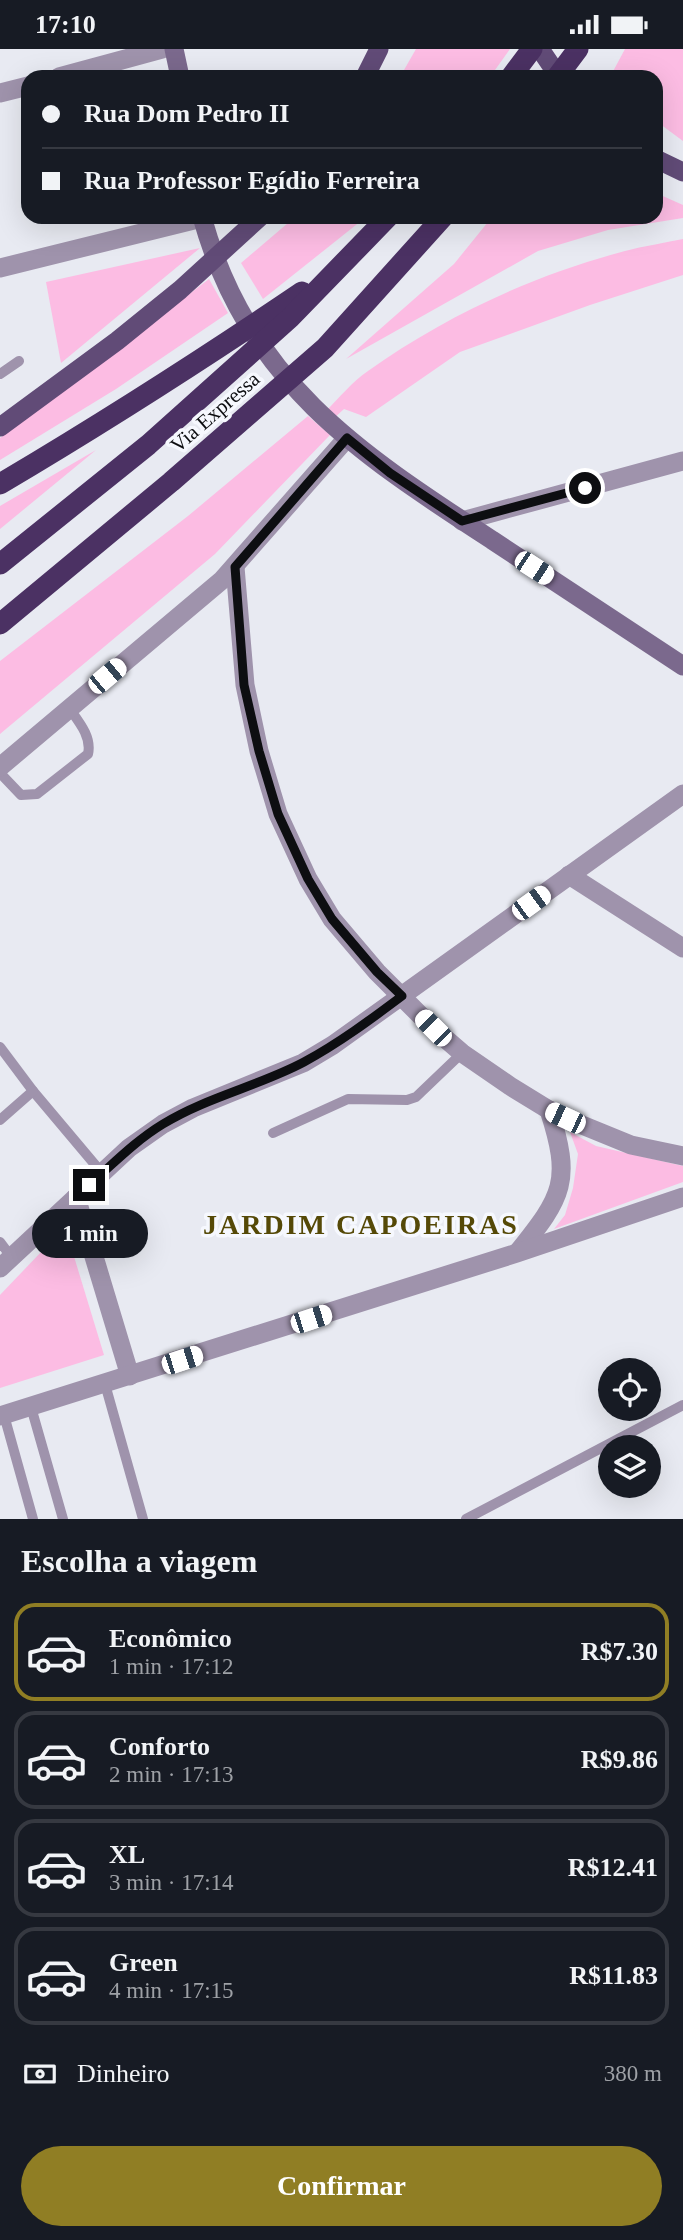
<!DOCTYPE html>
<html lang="pt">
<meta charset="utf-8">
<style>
body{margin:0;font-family:"Times New Roman",serif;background:#242831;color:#f1f3f6;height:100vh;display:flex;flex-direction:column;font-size:26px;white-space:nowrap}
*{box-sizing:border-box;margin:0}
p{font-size:23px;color:#9ea1a6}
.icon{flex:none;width:38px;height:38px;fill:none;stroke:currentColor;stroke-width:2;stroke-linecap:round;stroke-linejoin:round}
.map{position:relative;height:1470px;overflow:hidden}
.panel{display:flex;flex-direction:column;background:#171b24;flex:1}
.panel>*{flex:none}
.top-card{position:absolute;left:21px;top:21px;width:642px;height:154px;border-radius:21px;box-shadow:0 7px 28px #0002;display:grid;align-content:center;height:154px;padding:0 21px;background:#171b24}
.controls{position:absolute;left:598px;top:1309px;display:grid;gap:14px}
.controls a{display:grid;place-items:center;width:63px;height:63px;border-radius:50%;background:#171b24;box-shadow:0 7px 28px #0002;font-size:35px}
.end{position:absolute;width:32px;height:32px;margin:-16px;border:9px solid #0d0e11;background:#fff;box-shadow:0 0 0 4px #fff}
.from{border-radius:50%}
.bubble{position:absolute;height:49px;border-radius:24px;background:#171b24;box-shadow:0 7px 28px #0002;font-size:23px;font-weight:600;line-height:49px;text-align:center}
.car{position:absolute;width:21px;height:42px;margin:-21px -10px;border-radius:9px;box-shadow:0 0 5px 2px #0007;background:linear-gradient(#fff 24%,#345 0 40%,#fff 0 76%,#345 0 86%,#fff 0)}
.top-card b{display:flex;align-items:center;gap:24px;height:66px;font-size:26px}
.top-card b+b{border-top:2px solid #363941}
.top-card i{width:18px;height:18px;background:#f1f3f6}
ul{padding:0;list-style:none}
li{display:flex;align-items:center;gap:21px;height:98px;margin:0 14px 10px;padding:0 7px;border:4px solid #363941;border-radius:21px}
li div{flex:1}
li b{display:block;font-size:26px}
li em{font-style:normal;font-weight:600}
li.active{border-color:#907e24}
li>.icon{width:63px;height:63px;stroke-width:1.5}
h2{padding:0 21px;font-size:32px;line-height:84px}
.pay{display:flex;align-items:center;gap:18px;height:77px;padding:0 21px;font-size:26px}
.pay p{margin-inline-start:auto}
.cta{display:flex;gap:14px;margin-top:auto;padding:14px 21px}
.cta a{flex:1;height:80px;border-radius:42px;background:#907e24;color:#fff;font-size:28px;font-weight:600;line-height:80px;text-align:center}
.status{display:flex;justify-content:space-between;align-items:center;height:49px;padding:0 35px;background:#171b24;direction:ltr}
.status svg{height:19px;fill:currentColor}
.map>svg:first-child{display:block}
.green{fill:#fcbce3}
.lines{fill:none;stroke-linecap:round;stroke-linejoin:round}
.service{stroke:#9f93ac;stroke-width:10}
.minor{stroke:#9f93ac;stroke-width:19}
.secondary{stroke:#7b698d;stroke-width:19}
.primary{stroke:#614b77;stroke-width:19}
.motorway{stroke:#4b3163;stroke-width:21}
.route{stroke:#0d0e11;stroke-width:9}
.labels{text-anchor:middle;stroke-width:7;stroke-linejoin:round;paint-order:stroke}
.street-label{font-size:21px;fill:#0d0e11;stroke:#f6f8fe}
.district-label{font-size:28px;font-weight:bold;letter-spacing:2px;fill:#554907;stroke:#f6f8fe}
</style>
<div class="status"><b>17:10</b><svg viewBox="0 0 49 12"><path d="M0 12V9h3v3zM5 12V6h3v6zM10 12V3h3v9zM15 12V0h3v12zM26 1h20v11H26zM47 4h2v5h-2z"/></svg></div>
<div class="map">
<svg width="683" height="1470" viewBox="0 0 683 1470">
<rect width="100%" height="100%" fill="#e8eaf2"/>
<g class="green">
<path d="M 416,0 L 510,0 L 490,28 L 400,28 Z"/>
<path d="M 625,0 L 683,0 L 683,92 L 656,72 L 656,28 L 610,28 Z"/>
<path d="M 656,144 L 683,156 L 683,169 L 608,181 L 538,202 L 346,310 L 454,215 L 492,168 L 656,168 Z"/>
<path d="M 295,168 L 366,168 L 263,250 L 241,214 Z"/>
<path d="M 683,190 L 683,226 L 590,256 L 460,303 L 366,368 L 344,360 L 333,370 L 325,363 C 339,349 352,333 368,322 C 445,267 534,226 625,202 C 644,197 664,194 683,190 Z"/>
<path d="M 200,199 L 61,314 L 46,233 Z"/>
<path d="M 209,230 L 228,264 L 116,340 L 0,411 L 0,389 Z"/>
<path d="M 308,367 L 330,386 L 215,505 L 0,685 L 0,612 L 188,467 Z"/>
<path d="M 96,401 L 0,480 L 0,457 Z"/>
<path d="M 570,1083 L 596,1097 L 683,1117 L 683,1133 L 554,1180 L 565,1166 L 573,1139 L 578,1105 Z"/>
<path d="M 65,1178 L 104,1306 L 0,1339 L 0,1246 Z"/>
</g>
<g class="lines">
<g class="service">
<path d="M 0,325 L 19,312"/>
<path d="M 0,724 L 21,746 L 37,745 L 88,705 C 92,688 79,673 69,659"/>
<path d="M 0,998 L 33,1042 L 102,1124"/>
<path d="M 0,1071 L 33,1042"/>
<path d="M 273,1084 L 348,1050 L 407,1051 L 416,1048 L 462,1004"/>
<path d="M 0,1193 L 12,1209"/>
<path d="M 105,1335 L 143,1470"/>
<path d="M 31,1358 L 63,1470"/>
<path d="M 4,1366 L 33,1470"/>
<path d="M 466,1470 L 683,1356"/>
</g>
<g class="minor">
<path d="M 59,28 L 162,0"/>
<path d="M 0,44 L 28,37"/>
<path d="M 0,219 L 202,169"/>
<path d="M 462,472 L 683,412"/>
<path d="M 235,518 L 245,636 L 259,702 L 278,765 L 308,830 L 332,870 L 377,923 L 433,979 L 462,1004 L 510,1037 L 549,1061 L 582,1076 L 631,1096 L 683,1107"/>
<path d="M 0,718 L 222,531 L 347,389"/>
<path d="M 569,826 L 683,899"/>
<path d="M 76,1148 L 130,1327"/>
<path d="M 518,1203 C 563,1147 572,1132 549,1061"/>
<path d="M 0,1219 L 129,1099 L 163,1075 L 193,1059 L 303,1014 L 333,996 L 683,745"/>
<path d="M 0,1367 L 517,1204 L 683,1148"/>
</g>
<g class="secondary">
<path d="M 174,0 L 180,28"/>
<path d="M 202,168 C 248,332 357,403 492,491 C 556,533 619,575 683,617"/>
</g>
<g class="primary">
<path d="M 540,0 L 559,28"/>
<path d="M 365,28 L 379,0"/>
<path d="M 656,110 L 683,123"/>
<path d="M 0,378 L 117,292 L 180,241 L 260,168"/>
</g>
<g class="motorway">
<path d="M 511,28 L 532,0"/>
<path d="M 557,28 L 578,0"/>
<path d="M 0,435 C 103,374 203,310 302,243"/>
<path d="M 0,515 L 148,396 L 290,269 L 388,168"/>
<path d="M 0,575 L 171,433 L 325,299 L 443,168"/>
</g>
</g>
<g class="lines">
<path class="route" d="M 89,1136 C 113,1115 135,1092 163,1075 C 207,1048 259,1037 304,1013 C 339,994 370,971 402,947 L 377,923 L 332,870 L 308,830 L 278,765 L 259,702 L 244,636 L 235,518 L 347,389 L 390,424 L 462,472 L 585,439"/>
</g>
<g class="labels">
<g class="street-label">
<text transform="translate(215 363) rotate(-41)" y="7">Via Expressa</text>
</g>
<g class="district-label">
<text x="361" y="1185">JARDIM CAPOEIRAS</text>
</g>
</g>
</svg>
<div class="controls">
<a><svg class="icon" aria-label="locate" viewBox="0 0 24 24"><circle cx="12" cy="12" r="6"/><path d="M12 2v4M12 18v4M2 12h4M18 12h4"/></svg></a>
<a><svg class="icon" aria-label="layers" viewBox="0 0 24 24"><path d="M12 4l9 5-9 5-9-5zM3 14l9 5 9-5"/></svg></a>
</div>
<i class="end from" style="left:585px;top:439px"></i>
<i class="end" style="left:89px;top:1136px"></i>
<div class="bubble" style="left:32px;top:1160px;width:116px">1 min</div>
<i class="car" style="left:534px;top:519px;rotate:123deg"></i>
<i class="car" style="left:107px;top:627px;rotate:50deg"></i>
<i class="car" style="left:531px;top:854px;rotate:54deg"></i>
<i class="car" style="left:433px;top:979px;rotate:315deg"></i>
<i class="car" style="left:565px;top:1069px;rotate:295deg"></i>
<i class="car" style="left:311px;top:1270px;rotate:72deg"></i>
<i class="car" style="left:182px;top:1311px;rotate:72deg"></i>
<div class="top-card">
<b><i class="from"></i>Rua Dom Pedro II</b>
<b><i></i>Rua Professor Egídio Ferreira</b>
</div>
</div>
<section class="panel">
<h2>Escolha a viagem</h2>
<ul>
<li class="active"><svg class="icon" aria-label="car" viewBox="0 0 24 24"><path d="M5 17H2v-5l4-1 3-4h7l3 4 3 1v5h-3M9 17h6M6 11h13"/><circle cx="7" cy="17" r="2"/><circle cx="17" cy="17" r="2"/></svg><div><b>Econômico</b><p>1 min · 17:12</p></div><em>R$7.30</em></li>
<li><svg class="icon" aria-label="car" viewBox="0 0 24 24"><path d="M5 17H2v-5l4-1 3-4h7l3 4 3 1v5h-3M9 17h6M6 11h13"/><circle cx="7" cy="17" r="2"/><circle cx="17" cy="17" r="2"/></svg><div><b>Conforto</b><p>2 min · 17:13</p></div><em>R$9.86</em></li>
<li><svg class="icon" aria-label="car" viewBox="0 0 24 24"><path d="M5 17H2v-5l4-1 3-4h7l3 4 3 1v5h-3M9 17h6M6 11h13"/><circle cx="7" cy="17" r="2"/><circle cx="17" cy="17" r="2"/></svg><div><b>XL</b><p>3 min · 17:14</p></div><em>R$12.41</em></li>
<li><svg class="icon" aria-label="car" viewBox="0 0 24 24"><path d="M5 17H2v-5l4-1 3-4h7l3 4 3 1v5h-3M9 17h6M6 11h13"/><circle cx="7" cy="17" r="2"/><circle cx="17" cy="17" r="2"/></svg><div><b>Green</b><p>4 min · 17:15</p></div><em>R$11.83</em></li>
</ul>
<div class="pay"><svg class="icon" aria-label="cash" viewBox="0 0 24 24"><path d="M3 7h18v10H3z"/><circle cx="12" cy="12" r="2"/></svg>Dinheiro<p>380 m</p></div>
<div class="cta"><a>Confirmar</a></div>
</section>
